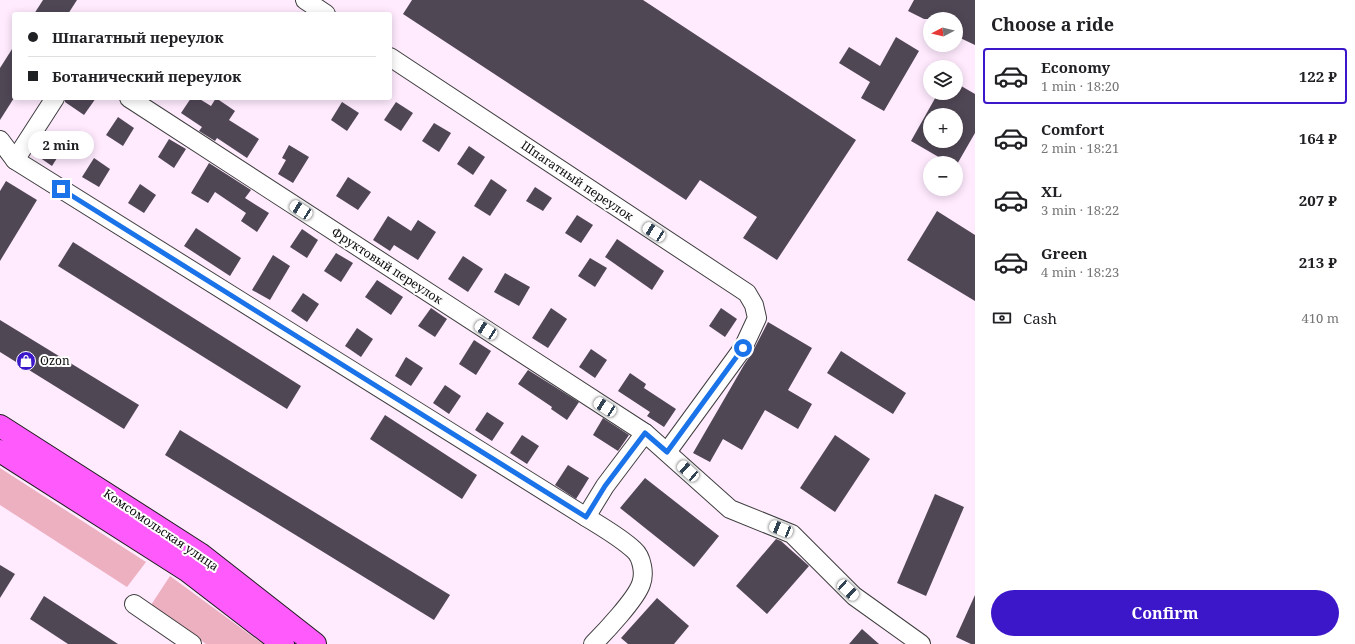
<!DOCTYPE html>
<meta charset="utf-8">
<style>
body{margin:0;font-family:"Noto Serif",serif;background:#f6f6f6;color:#202124;height:100vh;display:flex;flex-direction:column;font-size:15px;white-space:nowrap}
*{box-sizing:border-box;margin:0}
p{font-size:13px;color:#757577}
.icon{flex:none;width:22px;height:22px;fill:none;stroke:currentColor;stroke-width:2;stroke-linecap:round;stroke-linejoin:round}
.map{position:relative;flex:1;overflow:hidden}
.side{display:flex;flex-direction:column;background:#fff;width:380px}
.side>*{flex:none}
.hud{position:absolute;left:12px;top:12px;width:380px;height:88px;border-radius:4px;box-shadow:0 2px 10px #0003;display:grid;align-content:center;height:88px;padding:0 16px;background:#fff}
.needle{width:26px;rotate:263deg}
.buttons{position:absolute;left:923px;top:12px;display:grid;gap:8px}
.buttons a{display:grid;place-items:center;width:40px;height:40px;border-radius:50%;background:#fff;box-shadow:0 2px 10px #0003;font-size:20px}
.end{position:absolute;width:18px;height:18px;margin:-9px;border:5px solid #1a73e8;background:#fff;box-shadow:0 0 0 2px #fff}
.from{border-radius:50%}
.bubble{position:absolute;height:28px;border-radius:14px;background:#fff;box-shadow:0 2px 10px #0003;font-size:13px;font-weight:700;line-height:28px;text-align:center}
.car{position:absolute;width:12px;height:24px;margin:-12px -6px;border-radius:5px;box-shadow:0 0 3px 1px #0007;background:linear-gradient(#fff 24%,#345 0 40%,#fff 0 76%,#345 0 86%,#fff 0)}
.hud b{display:flex;align-items:center;gap:14px;height:38px;font-size:15px}
.hud b+b{border-top:1px solid #e0e0e0}
.hud i{width:10px;height:10px;background:#202124}
ul{padding:0;list-style:none}
li{display:flex;align-items:center;gap:12px;height:56px;margin:0 8px 6px;padding:0 8px;border:2px solid transparent;border-radius:4px}
li div{flex:1}
li b{display:block;font-size:15px}
li em{font-style:normal;font-weight:700}
li.on{border-color:#3c17c9}
li>.icon{width:36px;height:36px;stroke-width:1.5}
h2{padding:0 16px;font-size:18px;line-height:48px}
.pay{display:flex;align-items:center;gap:10px;height:44px;padding:0 16px;font-size:15px}
.pay p{margin-inline-start:auto}
.button{display:flex;gap:8px;margin-top:auto;padding:8px 16px}
.button a{flex:1;height:46px;border-radius:24px;background:#3c17c9;color:#fff;font-size:16px;font-weight:700;line-height:46px;text-align:center}
main{display:flex;flex:1;min-height:0}
.map>svg:first-child{display:block}
.green{fill:#edb0c0}
.building{fill:#504755;fill-rule:evenodd}
.lines{fill:none;stroke-linecap:round;stroke-linejoin:round}
.minor-casing{stroke:#3f3f3f;stroke-width:20}
.major-casing{stroke:#1d1d1d;stroke-width:24}
.minor{stroke:#fff;stroke-width:18}
.major{stroke:#ff5afc;stroke-width:22}
.route{stroke:#1a73e8;stroke-width:5}
.labels{text-anchor:middle;stroke-width:4;stroke-linejoin:round;paint-order:stroke}
.street-label{font-size:12px;fill:#0c0c0c;stroke:#fff}
.poi-label{font-size:12px;fill:#0c0c0c;stroke:#fff;text-anchor:start}
</style>
<main>
<div class="map">
<svg width="975" height="644" viewBox="0 0 975 644">
<rect width="100%" height="100%" fill="#ffeafe"/>
<g class="green">
<path d="M 0,468 L 146,562 L 127,587 L 0,505 Z"/>
<path d="M 170,576 L 263,644 L 206,644 L 151,605 Z"/>
</g>
<g class="building">
<path d="M 43,0 L 77,0 L 68,14 L 34,14 Z"/>
<path d="M 412,0 L 643,0 L 856,140 L 777,260 L 743,238 L 757,217 L 700,180 L 686,200 L 403,14 Z"/>
<path d="M 914,0 L 975,0 L 975,45 L 956,36 L 956,19 L 924,19 L 908,11 Z"/>
<path d="M 896,37 L 919,51 L 884,111 L 861,98 L 870,82 L 839,63 L 849,47 L 880,66 Z"/>
<path d="M 14,46 L 14,98 L 0,120 L 0,68 Z"/>
<path d="M 956,83 L 975,94 L 975,133 L 956,166 L 956,163 L 949,163 L 911,141 L 938,93 L 956,93 ZM 930,115 L 956,115 L 956,141 L 930,141 Z"/>
<path d="M 65,98 L 96,98 L 84,115 L 65,102 Z"/>
<path d="M 191,98 L 198,98 L 211,106 L 216,98 L 235,111 L 229,120 L 259,139 L 247,158 L 217,138 L 215,141 L 199,131 L 202,127 L 181,113 Z"/>
<path d="M 342,102 L 359,113 L 347,131 L 331,120 Z"/>
<path d="M 396,102 L 413,113 L 401,131 L 384,120 Z"/>
<path d="M 118,117 L 134,128 L 123,146 L 106,135 Z"/>
<path d="M 434,123 L 451,133 L 439,152 L 422,141 Z"/>
<path d="M 48,137 L 64,147 L 52,166 L 36,155 Z"/>
<path d="M 169,139 L 186,149 L 174,168 L 158,157 Z"/>
<path d="M 289,145 L 309,157 L 293,183 L 278,174 L 286,160 L 282,158 Z"/>
<path d="M 469,146 L 485,157 L 473,175 L 457,164 Z"/>
<path d="M 94,158 L 110,169 L 99,187 L 82,177 Z"/>
<path d="M 209,163 L 251,190 L 245,198 L 269,213 L 257,232 L 241,221 L 246,213 L 215,192 L 208,203 L 191,193 Z"/>
<path d="M 348,177 L 371,192 L 358,210 L 336,196 Z"/>
<path d="M 491,179 L 507,190 L 490,216 L 474,206 Z"/>
<path d="M 6,181 L 37,200 L 0,261 L 0,191 Z"/>
<path d="M 140,184 L 156,195 L 144,213 L 128,203 Z"/>
<path d="M 535,187 L 552,198 L 543,211 L 526,201 Z"/>
<path d="M 937,211 L 975,235 L 975,301 L 907,260 Z"/>
<path d="M 577,215 L 593,225 L 581,243 L 565,233 Z"/>
<path d="M 388,216 L 411,231 L 418,220 L 436,232 L 418,260 L 394,245 L 390,251 L 373,240 Z"/>
<path d="M 196,228 L 241,258 L 230,276 L 184,246 Z"/>
<path d="M 302,229 L 318,240 L 307,258 L 290,247 Z"/>
<path d="M 617,239 L 664,271 L 652,290 L 605,257 Z"/>
<path d="M 73,242 L 301,386 L 287,409 L 58,266 Z"/>
<path d="M 336,253 L 353,263 L 341,282 L 324,271 Z"/>
<path d="M 273,255 L 290,266 L 270,300 L 252,290 Z"/>
<path d="M 463,256 L 483,269 L 468,292 L 448,279 Z"/>
<path d="M 590,258 L 607,268 L 595,287 L 578,276 Z"/>
<path d="M 505,273 L 530,287 L 519,306 L 494,292 Z"/>
<path d="M 377,280 L 403,297 L 391,315 L 365,297 Z"/>
<path d="M 303,293 L 319,304 L 307,322 L 291,311 Z"/>
<path d="M 431,308 L 447,319 L 435,337 L 418,326 Z"/>
<path d="M 551,308 L 567,319 L 548,348 L 532,338 Z"/>
<path d="M 721,308 L 737,319 L 725,337 L 709,326 Z"/>
<path d="M 0,320 L 139,405 L 124,429 L 0,352 Z"/>
<path d="M 768,322 L 812,348 L 788,390 L 812,404 L 798,429 L 765,410 L 742,450 L 723,439 L 710,462 L 693,453 L 744,365 L 752,353 Z"/>
<path d="M 357,328 L 373,339 L 361,357 L 345,346 Z"/>
<path d="M 474,340 L 491,351 L 476,375 L 459,364 Z"/>
<path d="M 591,349 L 607,360 L 595,378 L 579,367 Z"/>
<path d="M 841,351 L 906,393 L 893,414 L 827,373 Z"/>
<path d="M 406,357 L 423,368 L 411,386 L 395,376 Z"/>
<path d="M 528,370 L 579,402 L 567,420 L 551,409 L 552,407 L 518,384 Z"/>
<path d="M 630,373 L 646,384 L 644,388 L 676,409 L 664,427 L 647,416 L 650,412 L 618,391 Z"/>
<path d="M 445,385 L 461,396 L 449,414 L 433,403 Z"/>
<path d="M 487,412 L 504,423 L 492,441 L 475,430 Z"/>
<path d="M 385,415 L 477,475 L 462,499 L 370,439 Z"/>
<path d="M 603,418 L 629,435 L 618,451 L 593,435 Z"/>
<path d="M 180,430 L 450,595 L 434,620 L 165,455 Z"/>
<path d="M 522,435 L 539,446 L 527,464 L 510,453 Z"/>
<path d="M 835,435 L 870,459 L 835,512 L 800,488 Z"/>
<path d="M 568,465 L 589,478 L 576,499 L 555,485 Z"/>
<path d="M 645,478 L 719,536 L 694,567 L 620,508 Z"/>
<path d="M 935,494 L 964,507 L 926,596 L 897,583 Z"/>
<path d="M 776,539 L 781,541 L 809,566 L 767,614 L 736,586 Z"/>
<path d="M 0,565 L 15,574 L 0,598 Z"/>
<path d="M 975,595 L 975,644 L 971,644 L 956,637 Z"/>
<path d="M 44,596 L 118,644 L 68,644 L 30,619 Z"/>
<path d="M 657,598 L 689,626 L 674,644 L 628,644 L 621,638 Z"/>
<path d="M 862,629 L 879,644 L 849,644 Z"/>
</g>
<g class="lines">
<defs>
<g id="minor">
<path d="M 305,0 L 326,14"/>
<path d="M 390,57 L 747,293 L 754,305 L 757,318 L 743,348 L 667,452"/>
<path d="M 129,98 L 645,433 L 730,509 L 792,534 L 854,596 L 921,644"/>
<path d="M 0,140 L 15,160 L 586,517 C 602,527 620,537 634,550 C 642,557 645,574 641,584 C 636,599 605,632 593,644"/>
<path d="M 15,160 L 55,98"/>
<path d="M 586,517 L 605,486 L 645,433"/>
<path d="M 134,604 L 192,644"/>
</g>
<g id="major">
<path d="M 0,426 L 200,554 L 315,644"/>
<path d="M 0,451 L 188,571 L 283,644"/>
</g>
</defs>
<use href="#minor" class="minor-casing"/>
<use href="#major" class="major-casing"/>
<use href="#minor" class="minor"/>
<use href="#major" class="major"/>
</g>
<g class="lines">
<path class="route" d="M 61,189 L 586,517 L 605,486 L 645,433 L 667,452 L 743,348"/>
</g>
<defs>
<symbol id="shop-disc" viewBox="-11 -11 22 22"><circle r="9.5" fill="#3c17c9" stroke="#fff"/><path d="M-5-2.5h2.3a2.7 3.5 0 0 1 5.4 0H5L5.5 6h-11ZM-1.5-2.5h3a1.5 2.3 0 0 0-3 0Z" fill="#fff"/></symbol>
</defs>
<g fill-rule="evenodd">
<use href="#shop-disc" x="15" y="350" width="22" height="22"/>
</g>
<g class="labels">
<g class="street-label">
<text transform="translate(577 181) rotate(34)" y="4">Шпагатный переулок</text>
<text transform="translate(387 266) rotate(33)" y="4">Фруктовый переулок</text>
<text transform="translate(161 530) rotate(34)" y="4">Комсомольская улица</text>
</g>
<g class="poi-label">
<text x="40" y="365">Ozon</text>
</g>
</g>
</svg>
<div class="buttons">
<a><svg class="needle" viewBox="-14 -14 28 28"><path d="M0-13l5 13h-10z" fill="#e53935"/><path d="M0 13l5-13h-10z" fill="#757577"/></svg></a>
<a><svg class="icon" aria-label="layers" viewBox="0 0 24 24"><path d="M12 4l9 5-9 5-9-5zM3 14l9 5 9-5"/></svg></a>
<a>+</a>
<a>−</a>
</div>
<i class="end from" style="left:743px;top:348px"></i>
<i class="end" style="left:61px;top:189px"></i>
<div class="bubble" style="left:28px;top:131px;width:66px">2 min</div>
<i class="car" style="left:301px;top:210px;rotate:303deg"></i>
<i class="car" style="left:654px;top:232px;rotate:303deg"></i>
<i class="car" style="left:486px;top:330px;rotate:303deg"></i>
<i class="car" style="left:605px;top:407px;rotate:303deg"></i>
<i class="car" style="left:688px;top:471px;rotate:312deg"></i>
<i class="car" style="left:781px;top:529px;rotate:292deg"></i>
<i class="car" style="left:848px;top:590px;rotate:133deg"></i>
<div class="hud">
<b><i class="from"></i>Шпагатный переулок</b>
<b><i></i>Ботанический переулок</b>
</div>
</div>
<section class="side">
<h2>Choose a ride</h2>
<ul>
<li class="on"><svg class="icon" aria-label="car" viewBox="0 0 24 24"><path d="M5 17H2v-5l4-1 3-4h7l3 4 3 1v5h-3M9 17h6M6 11h13"/><circle cx="7" cy="17" r="2"/><circle cx="17" cy="17" r="2"/></svg><div><b>Economy</b><p>1 min · 18:20</p></div><em>122 ₽</em></li>
<li><svg class="icon" aria-label="car" viewBox="0 0 24 24"><path d="M5 17H2v-5l4-1 3-4h7l3 4 3 1v5h-3M9 17h6M6 11h13"/><circle cx="7" cy="17" r="2"/><circle cx="17" cy="17" r="2"/></svg><div><b>Comfort</b><p>2 min · 18:21</p></div><em>164 ₽</em></li>
<li><svg class="icon" aria-label="car" viewBox="0 0 24 24"><path d="M5 17H2v-5l4-1 3-4h7l3 4 3 1v5h-3M9 17h6M6 11h13"/><circle cx="7" cy="17" r="2"/><circle cx="17" cy="17" r="2"/></svg><div><b>XL</b><p>3 min · 18:22</p></div><em>207 ₽</em></li>
<li><svg class="icon" aria-label="car" viewBox="0 0 24 24"><path d="M5 17H2v-5l4-1 3-4h7l3 4 3 1v5h-3M9 17h6M6 11h13"/><circle cx="7" cy="17" r="2"/><circle cx="17" cy="17" r="2"/></svg><div><b>Green</b><p>4 min · 18:23</p></div><em>213 ₽</em></li>
</ul>
<div class="pay"><svg class="icon" aria-label="cash" viewBox="0 0 24 24"><path d="M3 7h18v10H3z"/><circle cx="12" cy="12" r="2"/></svg>Cash<p>410 m</p></div>
<div class="button"><a>Confirm</a></div>
</section>
</main>
